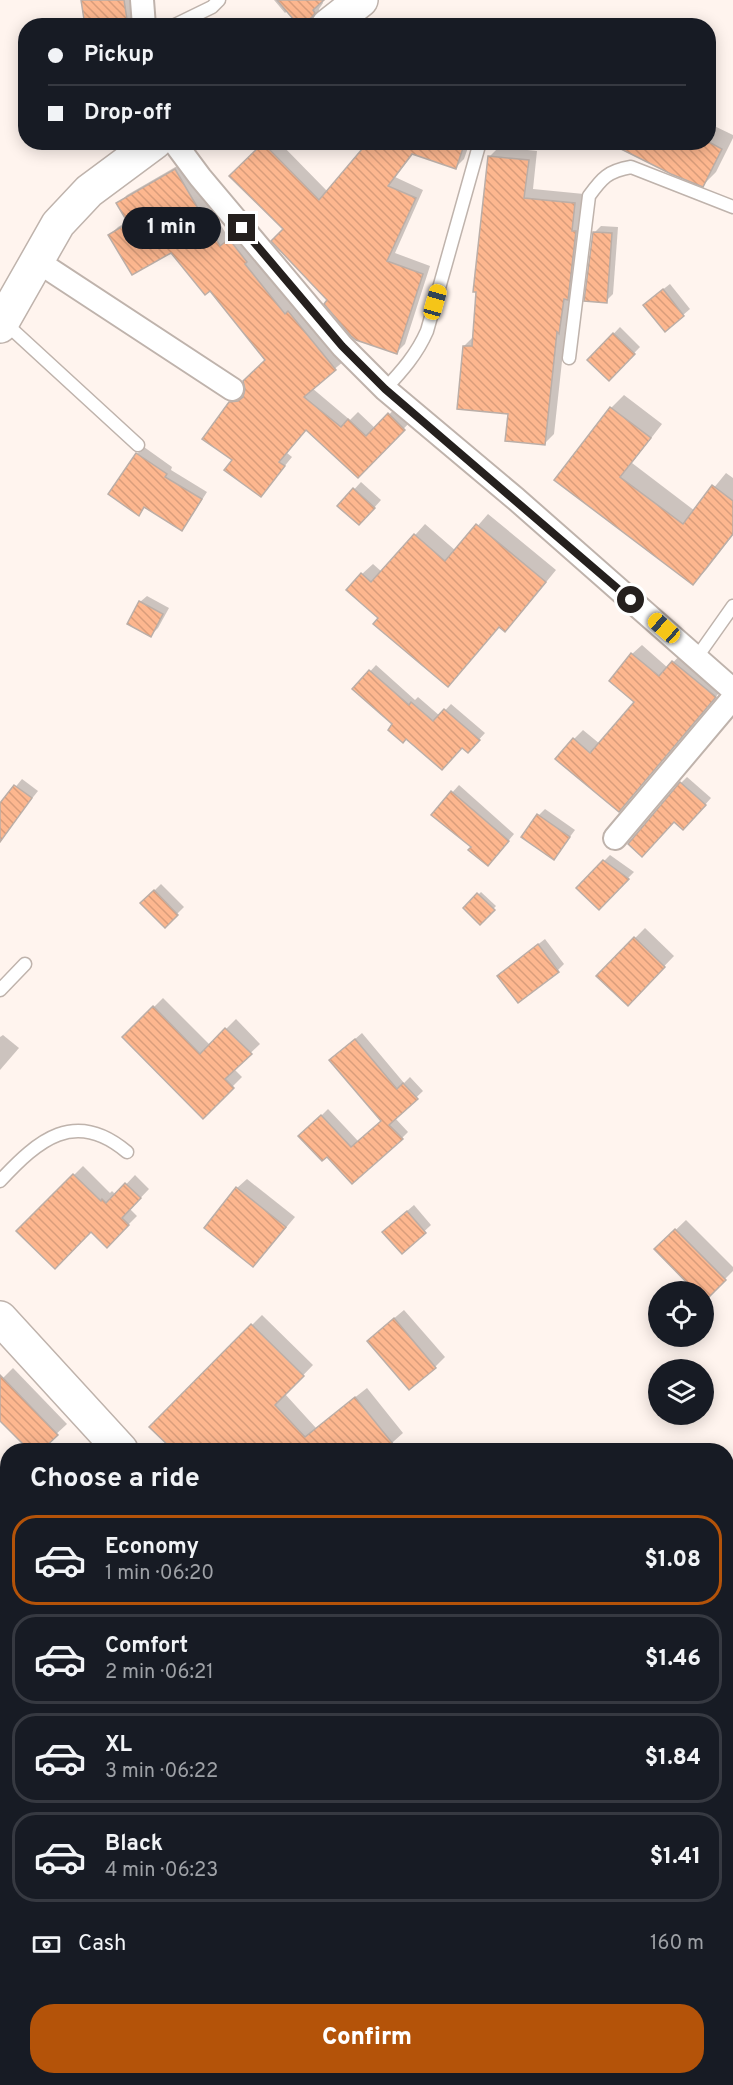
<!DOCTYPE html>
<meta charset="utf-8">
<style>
body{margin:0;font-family:Overpass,sans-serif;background:#242831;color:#f1f3f6;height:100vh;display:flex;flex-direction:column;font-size:22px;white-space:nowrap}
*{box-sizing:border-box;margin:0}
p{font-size:20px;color:#9ea1a6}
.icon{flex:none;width:33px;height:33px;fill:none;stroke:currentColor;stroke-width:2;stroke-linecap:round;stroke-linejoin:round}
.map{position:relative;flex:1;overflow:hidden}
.details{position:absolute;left:0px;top:1443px;width:734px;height:642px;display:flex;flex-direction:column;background:#171b24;border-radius:24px 24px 0 0;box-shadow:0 3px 15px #0003}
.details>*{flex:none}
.guide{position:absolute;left:18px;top:18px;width:698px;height:132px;border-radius:24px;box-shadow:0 3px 15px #0003;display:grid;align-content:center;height:132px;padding:0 30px;background:#171b24}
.tools{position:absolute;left:648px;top:1281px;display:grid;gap:12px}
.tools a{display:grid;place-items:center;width:66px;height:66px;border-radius:50%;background:#171b24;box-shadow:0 3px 15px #0003;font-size:30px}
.end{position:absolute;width:27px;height:27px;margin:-14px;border:8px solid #25201e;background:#fff;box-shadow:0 0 0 3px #fff}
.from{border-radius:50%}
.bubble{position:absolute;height:42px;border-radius:21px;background:#171b24;box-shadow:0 3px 15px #0003;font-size:20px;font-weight:800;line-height:42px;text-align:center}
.car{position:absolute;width:18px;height:36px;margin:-18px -9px;border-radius:8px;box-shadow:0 0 4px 2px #0007;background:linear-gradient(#f5c518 24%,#345 0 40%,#f5c518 0 76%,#345 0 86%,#f5c518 0)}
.guide b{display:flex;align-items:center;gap:21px;height:57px;font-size:22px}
.guide b+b{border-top:2px solid #363941}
.guide i{width:15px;height:15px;background:#f1f3f6}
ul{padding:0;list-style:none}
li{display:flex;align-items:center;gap:18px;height:90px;margin:0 12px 9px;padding:0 18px;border:3px solid #363941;border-radius:24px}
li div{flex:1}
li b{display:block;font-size:22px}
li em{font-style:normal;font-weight:800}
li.current{border-color:#b45309}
li>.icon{width:54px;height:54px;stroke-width:1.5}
h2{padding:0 30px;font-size:27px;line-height:72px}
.pay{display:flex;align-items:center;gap:15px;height:66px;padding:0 30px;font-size:22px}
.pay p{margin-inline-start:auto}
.action{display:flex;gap:12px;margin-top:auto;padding:12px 30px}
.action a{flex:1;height:69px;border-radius:24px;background:#b45309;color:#fff;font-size:24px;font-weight:800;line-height:69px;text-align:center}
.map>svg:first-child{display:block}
.shadow{fill:#0003}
.building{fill:url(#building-back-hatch);stroke:#bbaea7;stroke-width:1.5}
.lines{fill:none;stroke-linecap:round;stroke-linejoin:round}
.lane-casing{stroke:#bfb3ac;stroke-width:15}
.street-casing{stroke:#bfb3ac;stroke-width:26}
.secondary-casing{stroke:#bfb3ac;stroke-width:36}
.lane{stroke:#fff;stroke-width:12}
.street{stroke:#fff;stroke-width:22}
.secondary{stroke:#fff;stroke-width:33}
.route{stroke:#25201e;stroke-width:8}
</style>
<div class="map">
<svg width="733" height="2085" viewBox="0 0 733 2085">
<defs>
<pattern id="building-back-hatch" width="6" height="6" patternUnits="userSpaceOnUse" patternTransform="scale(1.5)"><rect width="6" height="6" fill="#fdb78f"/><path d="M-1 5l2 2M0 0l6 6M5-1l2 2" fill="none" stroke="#d99d7b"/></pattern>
</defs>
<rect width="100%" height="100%" fill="#fff4ee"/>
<g class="shadow">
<path d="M 83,0 L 139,0 L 143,26 L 87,26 Z"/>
<path d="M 274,0 L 322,0 L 323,3 L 319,9 L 318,19 L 320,26 L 301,26 L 288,10 L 285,13 Z"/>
<path d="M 454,19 L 465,26 L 447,26 Z"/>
<path d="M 708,123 L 733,135 L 733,138 L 716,172 L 703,185 L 708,142 Z"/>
<path d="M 265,142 L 279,142 L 328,192 L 370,142 L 470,142 L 464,159 L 456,167 L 414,153 L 395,177 L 423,190 L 395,253 L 430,266 L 405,344 L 397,352 L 329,300 L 285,229 L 231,176 Z"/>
<path d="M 499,147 L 537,151 L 533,189 L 584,194 L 568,323 L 566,325 L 554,434 L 544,444 L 510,412 L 464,346 L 474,336 L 490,156 Z"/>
<path d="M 184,162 L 229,239 L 238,232 L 252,255 L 294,307 L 299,307 L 344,361 L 312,388 L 350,420 L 358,412 L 376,429 L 397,406 L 412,420 L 358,476 L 307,429 L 287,453 L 292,457 L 261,495 L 234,460 L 230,403 L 239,394 L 246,393 L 267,360 L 210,289 L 171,251 L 110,235 L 118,227 L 128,221 L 118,204 L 127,195 Z"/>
<path d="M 601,226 L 618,227 L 613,294 L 606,301 L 594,233 Z"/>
<path d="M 670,284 L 690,309 L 683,315 L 652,298 Z"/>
<path d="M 620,327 L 640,347 L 609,379 L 589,360 Z"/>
<path d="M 624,395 L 662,424 L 632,463 L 695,511 L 726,473 L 733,478 L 733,535 L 706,570 L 693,583 L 556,480 L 611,408 Z"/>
<path d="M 144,447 L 172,467 L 171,470 L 207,492 L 188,522 L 182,529 L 146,506 L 139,514 L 137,454 Z"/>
<path d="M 361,482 L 381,500 L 366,517 L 339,506 Z"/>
<path d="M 488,514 L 556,570 L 516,619 L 500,626 L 448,685 L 380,618 L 362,574 L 373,564 L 382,572 L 425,524 L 456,551 Z"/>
<path d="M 147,596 L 169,608 L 158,628 L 151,635 L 140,602 Z"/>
<path d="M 642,645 L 668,668 L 682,653 L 724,687 L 628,801 L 574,739 L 583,730 L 600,744 L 636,702 L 632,654 Z"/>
<path d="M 376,665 L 415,700 L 418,697 L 440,716 L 451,704 L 485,733 L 474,745 L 462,746 L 395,724 L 354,689 Z"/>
<path d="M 687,777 L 711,798 L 690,822 L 681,783 Z"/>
<path d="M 22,779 L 38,791 L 6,831 L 0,826 L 0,806 Z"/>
<path d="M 459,785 L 514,834 L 494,858 L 473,847 L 433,814 Z"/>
<path d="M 545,809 L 575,830 L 554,858 L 539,815 Z"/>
<path d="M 610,855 L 634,872 L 599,908 L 578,888 Z"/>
<path d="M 161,884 L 184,907 L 165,926 L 142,903 Z"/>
<path d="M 481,892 L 496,906 L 480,923 L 465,908 Z"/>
<path d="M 645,928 L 674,956 L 628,1004 L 598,976 Z"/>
<path d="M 545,939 L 564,964 L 558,970 L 505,970 Z"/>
<path d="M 163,998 L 210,1045 L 236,1019 L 260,1044 L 234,1069 L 242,1077 L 203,1116 L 124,1037 Z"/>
<path d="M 362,1033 L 404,1083 L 410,1077 L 423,1091 L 395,1118 L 408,1132 L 402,1138 L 327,1155 L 301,1136 L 328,1109 L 358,1141 L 382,1121 L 338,1054 Z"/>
<path d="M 3,1035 L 19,1048 L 0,1070 L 0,1037 Z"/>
<path d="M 83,1166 L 110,1193 L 112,1191 L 116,1195 L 135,1175 L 149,1189 L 130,1209 L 137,1216 L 107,1246 L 91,1230 L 18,1231 Z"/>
<path d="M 247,1179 L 295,1217 L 263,1255 L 237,1188 Z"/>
<path d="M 414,1205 L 431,1225 L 402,1252 L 391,1225 Z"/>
<path d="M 686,1220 L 733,1267 L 733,1271 L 705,1299 L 704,1292 L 656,1249 Z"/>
<path d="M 404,1310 L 445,1357 L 435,1367 L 379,1331 Z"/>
<path d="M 262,1315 L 313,1365 L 285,1394 L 316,1428 L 367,1388 L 403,1433 L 384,1450 L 175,1450 L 151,1427 Z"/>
<path d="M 13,1368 L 67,1424 L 39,1450 L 31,1450 L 0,1418 L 0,1381 Z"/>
<path d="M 732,1693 L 733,1693 L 733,1731 L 726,1725 L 726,1699 Z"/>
<path d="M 733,1746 L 733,1762 L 726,1755 Z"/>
<path d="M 733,1776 L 733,1815 L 726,1821 L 726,1781 Z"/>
<path d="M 727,1834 L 733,1844 L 733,2076 L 726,2068 Z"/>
<path d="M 471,2078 L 576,2078 L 583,2085 L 464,2085 Z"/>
</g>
<g class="building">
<path d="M 81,0 L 124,0 L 128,26 L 85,26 Z"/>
<path d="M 277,0 L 324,0 L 313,10 L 315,13 L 313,16 L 302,26 L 299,26 Z"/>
<path d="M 368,142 L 465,142 L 456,169 L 412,154 L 388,186 L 416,198 L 387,261 L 423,274 L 397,354 L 356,340 L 351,336 L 324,304 L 327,300 L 271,241 L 283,229 L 229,176 L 263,143 L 319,200 Z"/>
<path d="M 607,142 L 709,142 L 722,149 L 703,187 L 671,174 Z"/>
<path d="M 488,156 L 529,160 L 524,198 L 575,203 L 572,231 L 576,231 L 568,300 L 564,299 L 559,334 L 557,332 L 545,445 L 505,441 L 508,414 L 457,409 L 463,346 L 472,346 L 476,292 L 473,292 Z"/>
<path d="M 175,169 L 220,246 L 229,239 L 247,262 L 245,264 L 285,314 L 288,311 L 336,370 L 304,397 L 341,427 L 348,419 L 366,436 L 388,413 L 405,430 L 358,478 L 306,430 L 279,462 L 285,466 L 261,497 L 224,470 L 232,460 L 202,439 L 229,402 L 238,401 L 243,397 L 245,389 L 243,381 L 265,360 L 210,291 L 205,295 L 171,253 L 132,275 L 108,235 L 128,223 L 116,203 Z"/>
<path d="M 593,232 L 612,233 L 607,303 L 584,301 Z"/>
<path d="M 663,289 L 684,316 L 665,332 L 643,305 Z"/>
<path d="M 613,333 L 635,354 L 609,381 L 587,360 Z"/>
<path d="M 610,407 L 651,438 L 620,477 L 683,524 L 712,485 L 733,501 L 733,534 L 693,585 L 554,480 Z"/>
<path d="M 136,453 L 167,474 L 165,477 L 202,499 L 182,531 L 144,507 L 139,516 L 108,494 Z"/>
<path d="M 353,488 L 375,508 L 359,525 L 337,506 Z"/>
<path d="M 476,524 L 546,582 L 505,632 L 499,627 L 448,687 L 373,624 L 378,618 L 346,590 L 361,573 L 371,582 L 414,534 L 445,561 Z"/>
<path d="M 139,601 L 163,614 L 151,637 L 127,624 Z"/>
<path d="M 631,653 L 659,676 L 672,661 L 716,697 L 619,812 L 555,759 L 573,738 L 590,753 L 634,702 L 609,681 Z"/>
<path d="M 369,670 L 409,705 L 411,702 L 433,721 L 444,709 L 480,740 L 468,753 L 462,748 L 442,770 L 406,739 L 403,743 L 388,730 L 392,724 L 352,689 Z"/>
<path d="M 680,782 L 706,805 L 683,830 L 674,822 L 642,857 L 628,844 Z"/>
<path d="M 14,785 L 32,798 L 0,842 L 0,803 Z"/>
<path d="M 451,791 L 509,841 L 488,866 L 468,850 L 471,847 L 431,815 Z"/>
<path d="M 537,814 L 570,837 L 554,860 L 521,837 Z"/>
<path d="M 603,860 L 629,879 L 599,910 L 576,888 Z"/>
<path d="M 154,890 L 178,915 L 165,928 L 140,903 Z"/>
<path d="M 477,893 L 495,910 L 480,925 L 463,908 Z"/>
<path d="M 634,937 L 665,967 L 628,1006 L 596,976 Z"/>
<path d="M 538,944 L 559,972 L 518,1003 L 497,976 Z"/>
<path d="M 153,1006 L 200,1054 L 225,1028 L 252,1054 L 225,1079 L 234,1088 L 203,1119 L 122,1037 Z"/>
<path d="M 355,1039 L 397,1089 L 403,1083 L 418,1099 L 389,1125 L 403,1139 L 352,1184 L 327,1157 L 322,1161 L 298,1136 L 321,1115 L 351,1147 L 381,1121 L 329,1060 Z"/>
<path d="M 73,1174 L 101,1201 L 102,1199 L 106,1203 L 125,1183 L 141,1198 L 122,1218 L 129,1225 L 107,1248 L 91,1232 L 55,1269 L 16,1231 Z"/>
<path d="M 236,1187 L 286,1227 L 253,1267 L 204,1228 Z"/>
<path d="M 407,1211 L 426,1233 L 402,1254 L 382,1232 Z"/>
<path d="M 675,1229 L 726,1280 L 705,1301 L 704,1299 L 704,1292 L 696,1292 L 654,1249 Z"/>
<path d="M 394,1318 L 436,1368 L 409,1390 L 367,1341 Z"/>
<path d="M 251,1324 L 304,1376 L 275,1405 L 305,1437 L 355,1397 L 398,1450 L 173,1450 L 149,1427 Z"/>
<path d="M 0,1375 L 58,1435 L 42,1450 L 29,1450 L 0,1421 Z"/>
</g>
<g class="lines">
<defs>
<g id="lane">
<path d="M 173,26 L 212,7 L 219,0"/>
<path d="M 4,322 L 138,445"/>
<path d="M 569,358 L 589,196 C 602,178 608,171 631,167 L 733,207"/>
<path d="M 385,389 C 402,371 417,354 427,331 L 480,142"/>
<path d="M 697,657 L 733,606"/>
<path d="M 0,990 L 25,964"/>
<path d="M 0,1181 C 38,1140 75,1108 127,1152"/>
</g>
<g id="street">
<path d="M 142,0 L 144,26"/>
<path d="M 174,142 L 200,177 L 342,346 L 385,389 L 516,499 L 733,690"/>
<path d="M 37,261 L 232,389"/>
<path d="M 615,838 L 733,698"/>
</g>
<g id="secondary">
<path d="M 328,26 L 361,0"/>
<path d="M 0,326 L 58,224 L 89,191 L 155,142"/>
<path d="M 0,1318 L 121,1450"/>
<path d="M 701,2078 L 708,2085"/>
</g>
</defs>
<use href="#lane" class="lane-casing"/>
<use href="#street" class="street-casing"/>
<use href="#secondary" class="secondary-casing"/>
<use href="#lane" class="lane"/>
<use href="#street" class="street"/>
<use href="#secondary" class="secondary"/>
</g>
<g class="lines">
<path class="route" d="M 242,228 L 342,346 L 385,389 L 631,600"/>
</g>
</svg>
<div class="tools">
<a><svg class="icon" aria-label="locate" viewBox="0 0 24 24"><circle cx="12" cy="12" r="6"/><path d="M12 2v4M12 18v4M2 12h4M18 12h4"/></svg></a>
<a><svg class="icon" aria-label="layers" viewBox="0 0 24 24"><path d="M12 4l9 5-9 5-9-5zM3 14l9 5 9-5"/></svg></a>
</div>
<i class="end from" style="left:631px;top:600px"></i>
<i class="end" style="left:242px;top:228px"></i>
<div class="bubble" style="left:122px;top:207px;width:99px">1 min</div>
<i class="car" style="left:435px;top:302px;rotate:16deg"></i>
<i class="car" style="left:664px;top:628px;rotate:311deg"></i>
<div class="guide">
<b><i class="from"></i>Pickup</b>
<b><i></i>Drop-off</b>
</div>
<section class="details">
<h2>Choose a ride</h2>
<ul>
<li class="current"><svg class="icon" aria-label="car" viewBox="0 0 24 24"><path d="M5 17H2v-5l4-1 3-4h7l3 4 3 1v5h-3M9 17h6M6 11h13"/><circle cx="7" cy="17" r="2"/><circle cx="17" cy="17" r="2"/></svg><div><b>Economy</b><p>1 min · 06:20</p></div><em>$1.08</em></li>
<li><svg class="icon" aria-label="car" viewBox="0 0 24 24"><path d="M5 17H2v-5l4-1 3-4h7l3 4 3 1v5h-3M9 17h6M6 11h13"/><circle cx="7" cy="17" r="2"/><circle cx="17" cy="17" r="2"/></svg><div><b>Comfort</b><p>2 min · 06:21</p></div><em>$1.46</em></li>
<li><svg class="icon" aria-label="car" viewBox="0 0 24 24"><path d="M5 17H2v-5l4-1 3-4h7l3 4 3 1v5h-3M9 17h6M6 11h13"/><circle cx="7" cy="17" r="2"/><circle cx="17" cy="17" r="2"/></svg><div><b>XL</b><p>3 min · 06:22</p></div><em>$1.84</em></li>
<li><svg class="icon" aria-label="car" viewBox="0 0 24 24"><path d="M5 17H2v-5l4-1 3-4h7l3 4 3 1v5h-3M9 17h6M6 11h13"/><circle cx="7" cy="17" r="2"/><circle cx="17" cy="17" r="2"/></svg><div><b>Black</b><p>4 min · 06:23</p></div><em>$1.41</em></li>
</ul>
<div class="pay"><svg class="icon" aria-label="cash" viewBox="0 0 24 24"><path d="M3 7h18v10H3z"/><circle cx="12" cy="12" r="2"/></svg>Cash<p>160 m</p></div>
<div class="action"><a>Confirm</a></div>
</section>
</div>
